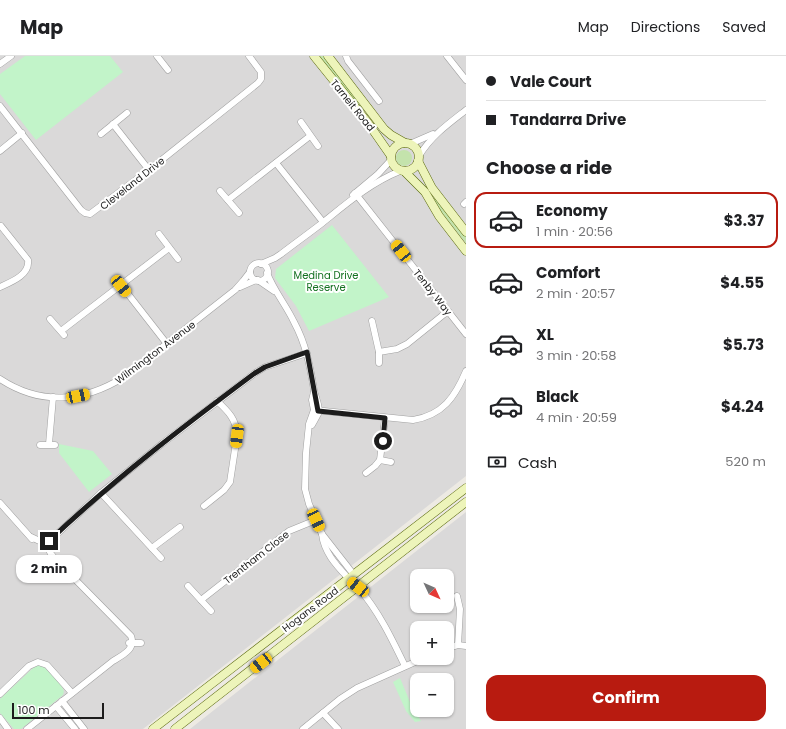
<!DOCTYPE html>
<meta charset="utf-8">
<style>
body{margin:0;font-family:Poppins,sans-serif;background:#f2f2f2;color:#202124;height:100vh;display:flex;flex-direction:column;font-size:15px;white-space:nowrap}
*{box-sizing:border-box;margin:0}
p{font-size:13px;color:#757577}
.icon{flex:none;width:22px;height:22px;fill:none;stroke:currentColor;stroke-width:2;stroke-linecap:round;stroke-linejoin:round}
.map{position:relative;flex:1;overflow:hidden}
.panel{display:flex;flex-direction:column;background:#fff;width:320px}
.panel>*{flex:none}
.top-card{display:grid;align-content:center;height:88px;padding:0 20px;background:#fff}
.needle{width:26px;rotate:134deg}
.buttons{position:absolute;left:410px;top:513px;display:grid;gap:8px}
.buttons a{display:grid;place-items:center;width:44px;height:44px;border-radius:8px;background:#fff;box-shadow:0 1px 3px #0004;font-size:20px}
.scale{position:absolute;left:12px;bottom:10px;width:92px;box-sizing:border-box;padding-left:4px;border:2px solid #1c1c1c;border-top:0;font-size:11px;line-height:14px;white-space:nowrap;color:#1c1c1c;-webkit-text-stroke:3px #fff;paint-order:stroke}
.end{position:absolute;width:18px;height:18px;margin:-9px;border:5px solid #1c1c1c;background:#fff;box-shadow:0 0 0 2px #fff}
.from{border-radius:50%}
.bubble{position:absolute;height:28px;border-radius:12px;background:#fff;box-shadow:0 1px 3px #0004;font-size:13px;font-weight:700;line-height:28px;text-align:center}
.car{position:absolute;width:12px;height:24px;margin:-12px -6px;border-radius:5px;box-shadow:0 0 3px 1px #0007;background:linear-gradient(#f5c518 24%,#345 0 40%,#f5c518 0 76%,#345 0 86%,#f5c518 0)}
.top-card b{display:flex;align-items:center;gap:14px;height:38px;font-size:15px}
.top-card b+b{border-top:1px solid #e0e0e0}
.top-card i{width:10px;height:10px;background:#202124}
ul{padding:0;list-style:none}
li{display:flex;align-items:center;gap:12px;height:56px;margin:0 8px 6px;padding:0 12px;border:2px solid transparent;border-radius:12px}
li div{flex:1}
li b{display:block;font-size:15px}
li em{font-style:normal;font-weight:700}
li.active{border-color:#b81b10}
li>.icon{width:36px;height:36px;stroke-width:1.5}
h2{padding:0 20px;font-size:18px;line-height:48px}
.pay{display:flex;align-items:center;gap:10px;height:44px;padding:0 20px;font-size:15px}
.pay p{margin-inline-start:auto}
.action{display:flex;gap:8px;margin-top:auto;padding:8px 20px}
.action a{flex:1;height:46px;border-radius:12px;background:#b81b10;color:#fff;font-size:16px;font-weight:700;line-height:46px;text-align:center}
header{display:flex;align-items:center;gap:24px;box-sizing:border-box;height:56px;padding:0 20px;background:#fff;border-bottom:1px solid #e0e0e0}
header strong{font-size:19px}
nav{display:flex;gap:22px;margin-inline-start:auto;font-size:14px}
main{display:flex;flex:1;min-height:0}
.map>svg:first-child{display:block}
.residential{fill:#dad9d9;fill-rule:evenodd}
.grass{fill:#c4e3ac}
.park{fill:#c2f4c9}
.lines{fill:none;stroke-linecap:round;stroke-linejoin:round}
.street-casing{stroke:#a0a0a0;stroke-width:7}
.secondary-casing{stroke:#5a690d;stroke-width:9}
.street{stroke:#fff;stroke-width:6}
.secondary{stroke:#edf4ba;stroke-width:8}
.route{stroke:#1c1c1c;stroke-width:5}
.labels{text-anchor:middle;stroke-width:4;stroke-linejoin:round;paint-order:stroke}
.street-label{font-size:10px;fill:#1c1c1c;stroke:#fff}
.park-label{font-size:10px;fill:#147121;stroke:#fff}
</style>
<header>
<strong>Map</strong>
<nav><a>Map</a><a>Directions</a><a>Saved</a></nav>
</header>
<main>
<div class="map">
<svg width="466" height="673" viewBox="0 0 466 673">
<rect width="100%" height="100%" fill="#edeae3"/>
<g class="residential">
<path d="M 0,0 L 466,0 L 466,420 L 143,673 L 0,673 Z"/>
<path d="M 466,456 L 466,673 L 190,673 ZM 417,520 L 447,520 L 447,550 L 417,550 ZM 417,572 L 447,572 L 447,602 L 417,602 ZM 417,624 L 447,624 L 447,654 L 417,654 Z"/>
</g>
<g class="grass">
<path d="M 319,0 L 325,0 L 366,52 L 364,54 L 346,35 Z"/>
<circle cx="404" cy="102" r="8"/>
<path d="M 435,141 L 466,181 L 466,187 L 442,157 L 433,142 Z"/>
</g>
<g class="park">
<path d="M 25,0 L 110,0 L 123,16 L 36,84 L 0,38 L 0,18 Z"/>
<path d="M 332,169 L 389,241 L 309,275 L 296,250 L 275,222 L 276,213 Z"/>
<path d="M 59,388 L 93,395 L 112,418 L 89,436 L 59,397 Z"/>
<path d="M 41,609 C 47,612 61,627 63,633 C 64,635 64,636 63,639 L 21,673 L 14,673 L 0,657 L 0,643 L 32,613 L 36,610 Z"/>
<path d="M 400,622 L 410,646 L 421,665 L 415,666 L 406,655 L 393,626 Z"/>
</g>
<g class="lines">
<defs>
<g id="street">
<path d="M 157,0 L 168,14"/>
<path d="M 346,0 L 348,5 L 379,45"/>
<path d="M 447,0 L 466,24"/>
<path d="M 0,8 L 11,0"/>
<path d="M 0,50 L 81,154 L 85,157 L 90,158 L 149,114 L 258,27 L 261,23 L 261,16 L 249,0"/>
<path d="M 301,66 L 318,90"/>
<path d="M 113,68 L 149,114"/>
<path d="M 101,78 L 127,57"/>
<path d="M 410,88 L 433,78"/>
<path d="M 0,95 L 22,77"/>
<path d="M 419,100 C 431,80 448,68 466,54"/>
<path d="M 276,107 L 323,166"/>
<path d="M 220,135 L 239,157"/>
<path d="M 355,137 L 466,278"/>
<path d="M 353,139 L 378,118 L 391,104"/>
<path d="M 228,144 L 310,80"/>
<path d="M 464,148 L 466,146"/>
<path d="M 159,178 L 178,203"/>
<circle cx="259" cy="216" r="9"/>
<path d="M 261,208 L 275,202 L 281,198 C 294,188 308,178 321,168 C 346,148 370,127 400,115"/>
<path d="M 267,217 C 274,235 286,249 294,266 C 306,288 310,310 314,334 C 315,341 321,351 318,358 C 316,362 314,365 312,369"/>
<path d="M 258,224 L 274,235"/>
<path d="M 121,229 L 167,288"/>
<path d="M 0,231 C 11,226 30,219 28,204 L 1,170"/>
<path d="M 240,231 L 256,224"/>
<path d="M 50,263 L 64,279"/>
<path d="M 372,265 L 379,296 L 379,307"/>
<path d="M 61,275 L 169,192"/>
<path d="M 379,296 L 397,293 L 407,288 L 448,255"/>
<path d="M 0,323 C 41,350 84,346 124,321 L 235,234 L 243,225 L 250,216"/>
<path d="M 314,336 L 312,344 L 314,354 L 309,368 L 306,397 L 305,433 L 309,448 L 322,478 L 354,519"/>
<path d="M 314,354 L 413,364 C 443,359 455,341 466,315"/>
<path d="M 49,388 L 53,341"/>
<path d="M 40,389 L 55,389"/>
<path d="M 380,404 L 391,406"/>
<path d="M 366,417 L 375,410 L 380,404 L 385,362"/>
<path d="M 101,437 L 161,502"/>
<path d="M 0,447 L 32,483"/>
<path d="M 204,450 L 224,434 L 230,426 L 237,380 C 237,364 228,355 217,345"/>
<path d="M 322,478 C 324,497 337,510 349,523"/>
<path d="M 43,491 L 101,437 L 163,387 L 255,317 L 265,311 L 307,297"/>
<path d="M 152,492 L 180,471"/>
<path d="M 188,530 L 211,555"/>
<path d="M 358,531 C 379,556 391,581 405,610"/>
<path d="M 457,540 L 460,553 L 458,589"/>
<path d="M 201,544 L 289,475 L 316,464"/>
<path d="M 129,587 L 141,587"/>
<path d="M 447,592 L 458,589 L 466,590"/>
<path d="M 0,638 L 29,610 L 38,606 L 47,609 L 72,637"/>
<path d="M 62,645 L 84,673"/>
<path d="M 56,650 L 75,673"/>
<path d="M 323,657 L 338,673"/>
<path d="M 0,662 L 8,673"/>
<path d="M 27,673 L 113,605 C 123,599 136,593 131,580 L 56,504 L 51,498 L 46,488 L 31,481"/>
<path d="M 303,673 L 340,643 L 357,632 L 424,602"/>
</g>
<g id="secondary">
<path d="M 314,0 L 368,67 L 391,100"/>
<path d="M 328,0 L 384,73 L 391,79 L 405,87"/>
<circle cx="405" cy="101" r="14"/>
<path d="M 418,105 L 432,132 L 466,176"/>
<path d="M 404,115 L 425,136 L 439,160 L 466,195"/>
<path d="M 153,673 L 466,432"/>
<path d="M 175,673 L 466,446"/>
</g>
</defs>
<use href="#street" class="street-casing"/>
<use href="#secondary" class="secondary-casing"/>
<use href="#street" class="street"/>
<use href="#secondary" class="secondary"/>
</g>
<g class="lines">
<path class="route" d="M 49,485 C 113,424 184,370 255,317 L 265,311 L 307,296 L 318,355 L 385,362 L 383,385"/>
</g>
<g class="labels">
<g class="street-label">
<text transform="translate(353 49) rotate(51)" y="4">Tarneit Road</text>
<text transform="translate(132 127) rotate(-38)" y="4">Cleveland Drive</text>
<text transform="translate(433 236) rotate(52)" y="4">Tenby Way</text>
<text transform="translate(155 296) rotate(-37)" y="4">Wilmington Avenue</text>
<text transform="translate(256 501) rotate(-38)" y="4">Trentham Close</text>
<text transform="translate(310 553) rotate(-37)" y="4">Hogans Road</text>
</g>
<g class="park-label">
<text x="326" y="223">Medina Drive<tspan x="326" dy="12">Reserve</tspan></text>
</g>
</g>
</svg>
<div class="buttons">
<a><svg class="needle" viewBox="-14 -14 28 28"><path d="M0-13l5 13h-10z" fill="#e53935"/><path d="M0 13l5-13h-10z" fill="#757577"/></svg></a>
<a>+</a>
<a>−</a>
</div>
<div class="scale">100 m</div>
<i class="end from" style="left:383px;top:385px"></i>
<i class="end" style="left:49px;top:485px"></i>
<div class="bubble" style="left:16px;top:499px;width:66px">2 min</div>
<i class="car" style="left:401px;top:195px;rotate:322deg"></i>
<i class="car" style="left:121px;top:230px;rotate:141deg"></i>
<i class="car" style="left:78px;top:340px;rotate:78deg"></i>
<i class="car" style="left:237px;top:380px;rotate:187deg"></i>
<i class="car" style="left:316px;top:464px;rotate:155deg"></i>
<i class="car" style="left:358px;top:531px;rotate:308deg"></i>
<i class="car" style="left:261px;top:607px;rotate:232deg"></i>
</div>
<section class="panel">
<div class="top-card">
<b><i class="from"></i>Vale Court</b>
<b><i></i>Tandarra Drive</b>
</div>
<h2>Choose a ride</h2>
<ul>
<li class="active"><svg class="icon" aria-label="car" viewBox="0 0 24 24"><path d="M5 17H2v-5l4-1 3-4h7l3 4 3 1v5h-3M9 17h6M6 11h13"/><circle cx="7" cy="17" r="2"/><circle cx="17" cy="17" r="2"/></svg><div><b>Economy</b><p>1 min · 20:56</p></div><em>$3.37</em></li>
<li><svg class="icon" aria-label="car" viewBox="0 0 24 24"><path d="M5 17H2v-5l4-1 3-4h7l3 4 3 1v5h-3M9 17h6M6 11h13"/><circle cx="7" cy="17" r="2"/><circle cx="17" cy="17" r="2"/></svg><div><b>Comfort</b><p>2 min · 20:57</p></div><em>$4.55</em></li>
<li><svg class="icon" aria-label="car" viewBox="0 0 24 24"><path d="M5 17H2v-5l4-1 3-4h7l3 4 3 1v5h-3M9 17h6M6 11h13"/><circle cx="7" cy="17" r="2"/><circle cx="17" cy="17" r="2"/></svg><div><b>XL</b><p>3 min · 20:58</p></div><em>$5.73</em></li>
<li><svg class="icon" aria-label="car" viewBox="0 0 24 24"><path d="M5 17H2v-5l4-1 3-4h7l3 4 3 1v5h-3M9 17h6M6 11h13"/><circle cx="7" cy="17" r="2"/><circle cx="17" cy="17" r="2"/></svg><div><b>Black</b><p>4 min · 20:59</p></div><em>$4.24</em></li>
</ul>
<div class="pay"><svg class="icon" aria-label="cash" viewBox="0 0 24 24"><path d="M3 7h18v10H3z"/><circle cx="12" cy="12" r="2"/></svg>Cash<p>520 m</p></div>
<div class="action"><a>Confirm</a></div>
</section>
</main>
